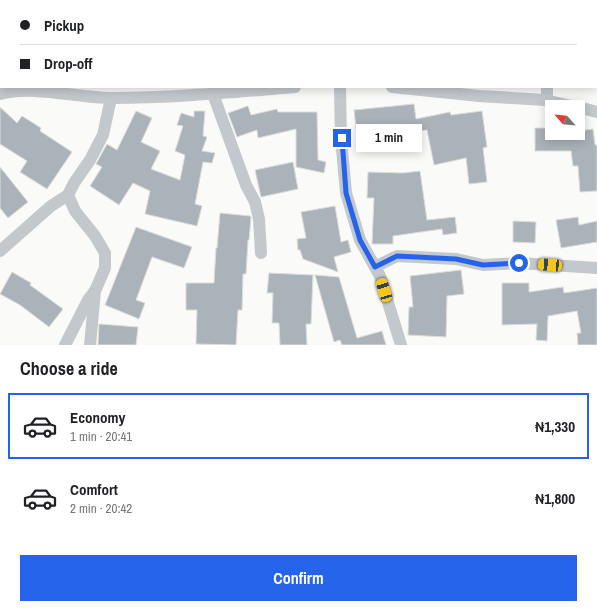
<!DOCTYPE html>
<meta charset="utf-8">
<style>
body{margin:0;font-family:"Archivo Narrow",sans-serif;background:#f2f2f2;color:#202124;height:100vh;display:flex;flex-direction:column;font-size:15px;white-space:nowrap}
*{box-sizing:border-box;margin:0}
p{font-size:13px;color:#757577}
.icon{flex:none;width:22px;height:22px;fill:none;stroke:currentColor;stroke-width:2;stroke-linecap:round;stroke-linejoin:round}
.map{position:relative;height:345px;overflow:hidden}
.drawer{display:flex;flex-direction:column;background:#fff;flex:1}
.drawer>*{flex:none}
.top-card{position:absolute;left:0px;top:0px;width:597px;height:88px;box-shadow:0 2px 10px #0003;display:grid;align-content:center;height:88px;padding:0 20px;background:#fff}
.needle{width:26px;rotate:297deg}
.fabs{position:absolute;left:545px;top:100px;display:grid;gap:8px}
.fabs a{display:grid;place-items:center;width:40px;height:40px;border-radius:0px;background:#fff;box-shadow:0 2px 10px #0003;font-size:20px}
.end{position:absolute;width:18px;height:18px;margin:-9px;border:5px solid #2563eb;background:#fff;box-shadow:0 0 0 2px #fff}
.from{border-radius:50%}
.bubble{position:absolute;height:28px;border-radius:0px;background:#fff;box-shadow:0 2px 10px #0003;font-size:13px;font-weight:700;line-height:28px;text-align:center}
.car{position:absolute;width:12px;height:24px;margin:-12px -6px;border-radius:5px;box-shadow:0 0 3px 1px #0007;background:linear-gradient(#f5c518 24%,#345 0 40%,#f5c518 0 76%,#345 0 86%,#f5c518 0)}
.top-card b{display:flex;align-items:center;gap:14px;height:38px;font-size:15px}
.top-card b+b{border-top:1px solid #e0e0e0}
.top-card i{width:10px;height:10px;background:#202124}
ul{padding:0;list-style:none}
li{display:flex;align-items:center;gap:12px;height:66px;margin:0 8px 6px;padding:0 12px;border:2px solid transparent;border-radius:0px}
li div{flex:1}
li b{display:block;font-size:15px}
li em{font-style:normal;font-weight:700}
li.active{border-color:#2563eb}
li>.icon{width:36px;height:36px;stroke-width:1.5}
h2{padding:0 20px;font-size:18px;line-height:48px}
.cta{display:flex;gap:8px;margin-top:auto;padding:8px 20px}
.cta a{flex:1;height:46px;border-radius:0px;background:#2563eb;color:#fff;font-size:16px;font-weight:700;line-height:46px;text-align:center}
.map>svg:first-child{display:block}
.building{fill:#aab3b9;stroke:#dcdcda}
.lines{fill:none;stroke-linecap:round;stroke-linejoin:round}
.minor{stroke:#c3c8cc;stroke-width:12}
.route{stroke:#2563eb;stroke-width:5}
</style>
<div class="map">
<svg width="597" height="345" viewBox="0 0 597 345">
<rect width="100%" height="100%" fill="#fafaf8"/>
<g class="building">
<path d="M 414,104 L 416,119 L 450,112 L 451,115 L 482,111 L 487,147 L 483,148 L 487,182 L 469,184 L 466,158 L 434,165 L 427,130 L 357,137 L 354,110 Z"/>
<path d="M 248,106 L 251,115 L 277,109 L 278,112 L 317,112 L 318,160 L 326,162 L 324,173 L 296,167 L 296,129 L 258,138 L 257,130 L 237,137 L 228,113 Z"/>
<path d="M 0,107 L 17,123 L 22,116 L 41,128 L 40,131 L 72,152 L 47,189 L 20,172 L 27,161 L 0,144 Z"/>
<path d="M 136,111 L 152,118 L 141,142 L 160,151 L 151,169 L 180,180 L 185,155 L 175,151 L 183,126 L 177,125 L 181,113 L 194,117 L 194,111 L 205,111 L 203,136 L 207,137 L 202,151 L 215,153 L 212,163 L 203,162 L 195,204 L 202,206 L 197,226 L 145,214 L 150,191 L 133,183 L 119,205 L 90,186 L 102,167 L 96,164 L 107,144 L 117,150 Z"/>
<path d="M 535,128 L 552,128 L 552,133 L 578,133 L 578,131 L 593,129 L 595,145 L 597,145 L 597,191 L 580,192 L 578,166 L 573,166 L 571,151 L 535,151 Z"/>
<path d="M 293,162 L 298,189 L 261,197 L 255,170 Z"/>
<path d="M 0,167 L 28,202 L 8,218 L 0,208 Z"/>
<path d="M 420,171 L 427,220 L 455,217 L 457,233 L 443,235 L 442,229 L 393,236 L 393,244 L 372,244 L 374,198 L 367,198 L 368,172 L 403,173 Z"/>
<path d="M 335,206 L 341,242 L 348,240 L 351,252 L 334,257 L 338,272 L 303,259 L 300,250 L 298,250 L 297,239 L 306,238 L 301,212 Z"/>
<path d="M 220,213 L 250,216 L 251,217 L 249,240 L 248,240 L 246,274 L 243,274 L 242,310 L 238,310 L 236,345 L 196,344 L 197,310 L 186,310 L 186,283 L 214,283 L 216,248 L 217,248 Z"/>
<path d="M 578,217 L 579,225 L 597,221 L 597,242 L 561,248 L 556,220 Z"/>
<path d="M 513,221 L 536,222 L 535,243 L 513,242 Z"/>
<path d="M 136,227 L 192,247 L 184,268 L 152,257 L 136,300 L 145,303 L 139,319 L 105,305 Z"/>
<path d="M 461,270 L 464,294 L 447,296 L 446,337 L 408,335 L 409,307 L 413,307 L 410,276 Z"/>
<path d="M 12,272 L 31,283 L 30,285 L 63,309 L 49,327 L 20,305 L 0,294 Z"/>
<path d="M 269,273 L 313,275 L 311,324 L 306,324 L 307,345 L 280,345 L 279,323 L 272,323 L 273,293 L 267,293 Z"/>
<path d="M 315,275 L 339,277 L 357,338 L 382,331 L 386,345 L 342,345 L 340,340 L 334,342 Z"/>
<path d="M 502,283 L 529,283 L 529,292 L 563,287 L 564,293 L 597,288 L 597,345 L 578,345 L 577,333 L 581,333 L 577,311 L 548,316 L 547,341 L 536,340 L 537,324 L 502,325 Z"/>
<path d="M 99,324 L 138,327 L 136,345 L 98,345 Z"/>
</g>
<g class="lines">
<g class="minor">
<path d="M 69,1 L 69,0"/>
<path d="M 228,1 L 228,0"/>
<path d="M 391,1 L 392,0"/>
<path d="M 560,1 L 561,0"/>
<path d="M 215,87 L 213,94 L 246,185 L 255,202 L 259,219 L 261,253"/>
<path d="M 340,87 L 341,138 L 346,193 L 360,240 L 380,276 L 401,345"/>
<path d="M 392,87 L 479,96 L 545,100 L 576,107"/>
<path d="M 547,87 L 547,101"/>
<path d="M 0,94 C 34,85 77,98 112,98 C 173,98 234,92 295,87"/>
<path d="M 578,107 L 597,112"/>
<path d="M 68,195 L 75,211 L 95,236 L 105,253 L 105,268 L 95,291 L 90,345"/>
<path d="M 0,251 L 51,206 L 68,195 L 74,183 L 90,160 L 103,135 L 111,98"/>
<path d="M 375,267 L 397,256 L 456,259 L 483,265 L 519,263 L 597,268"/>
<path d="M 65,345 L 88,300 L 95,291"/>
</g>
</g>
<g class="lines">
<path class="route" d="M 342,138 L 346,193 L 360,240 L 375,267 L 397,256 L 456,259 L 483,265 L 519,263"/>
</g>
</svg>
<div class="fabs">
<a><svg class="needle" viewBox="-14 -14 28 28"><path d="M0-13l5 13h-10z" fill="#e53935"/><path d="M0 13l5-13h-10z" fill="#757577"/></svg></a>
</div>
<i class="end from" style="left:519px;top:263px"></i>
<i class="end" style="left:342px;top:138px"></i>
<div class="bubble" style="left:356px;top:124px;width:66px">1 min</div>
<i class="car" style="left:550px;top:265px;rotate:274deg"></i>
<i class="car" style="left:384px;top:290px;rotate:343deg"></i>
<div class="top-card">
<b><i class="from"></i>Pickup</b>
<b><i></i>Drop-off</b>
</div>
</div>
<section class="drawer">
<h2>Choose a ride</h2>
<ul>
<li class="active"><svg class="icon" aria-label="car" viewBox="0 0 24 24"><path d="M5 17H2v-5l4-1 3-4h7l3 4 3 1v5h-3M9 17h6M6 11h13"/><circle cx="7" cy="17" r="2"/><circle cx="17" cy="17" r="2"/></svg><div><b>Economy</b><p>1 min · 20:41</p></div><em>₦1,330</em></li>
<li><svg class="icon" aria-label="car" viewBox="0 0 24 24"><path d="M5 17H2v-5l4-1 3-4h7l3 4 3 1v5h-3M9 17h6M6 11h13"/><circle cx="7" cy="17" r="2"/><circle cx="17" cy="17" r="2"/></svg><div><b>Comfort</b><p>2 min · 20:42</p></div><em>₦1,800</em></li>
</ul>
<div class="cta"><a>Confirm</a></div>
</section>
